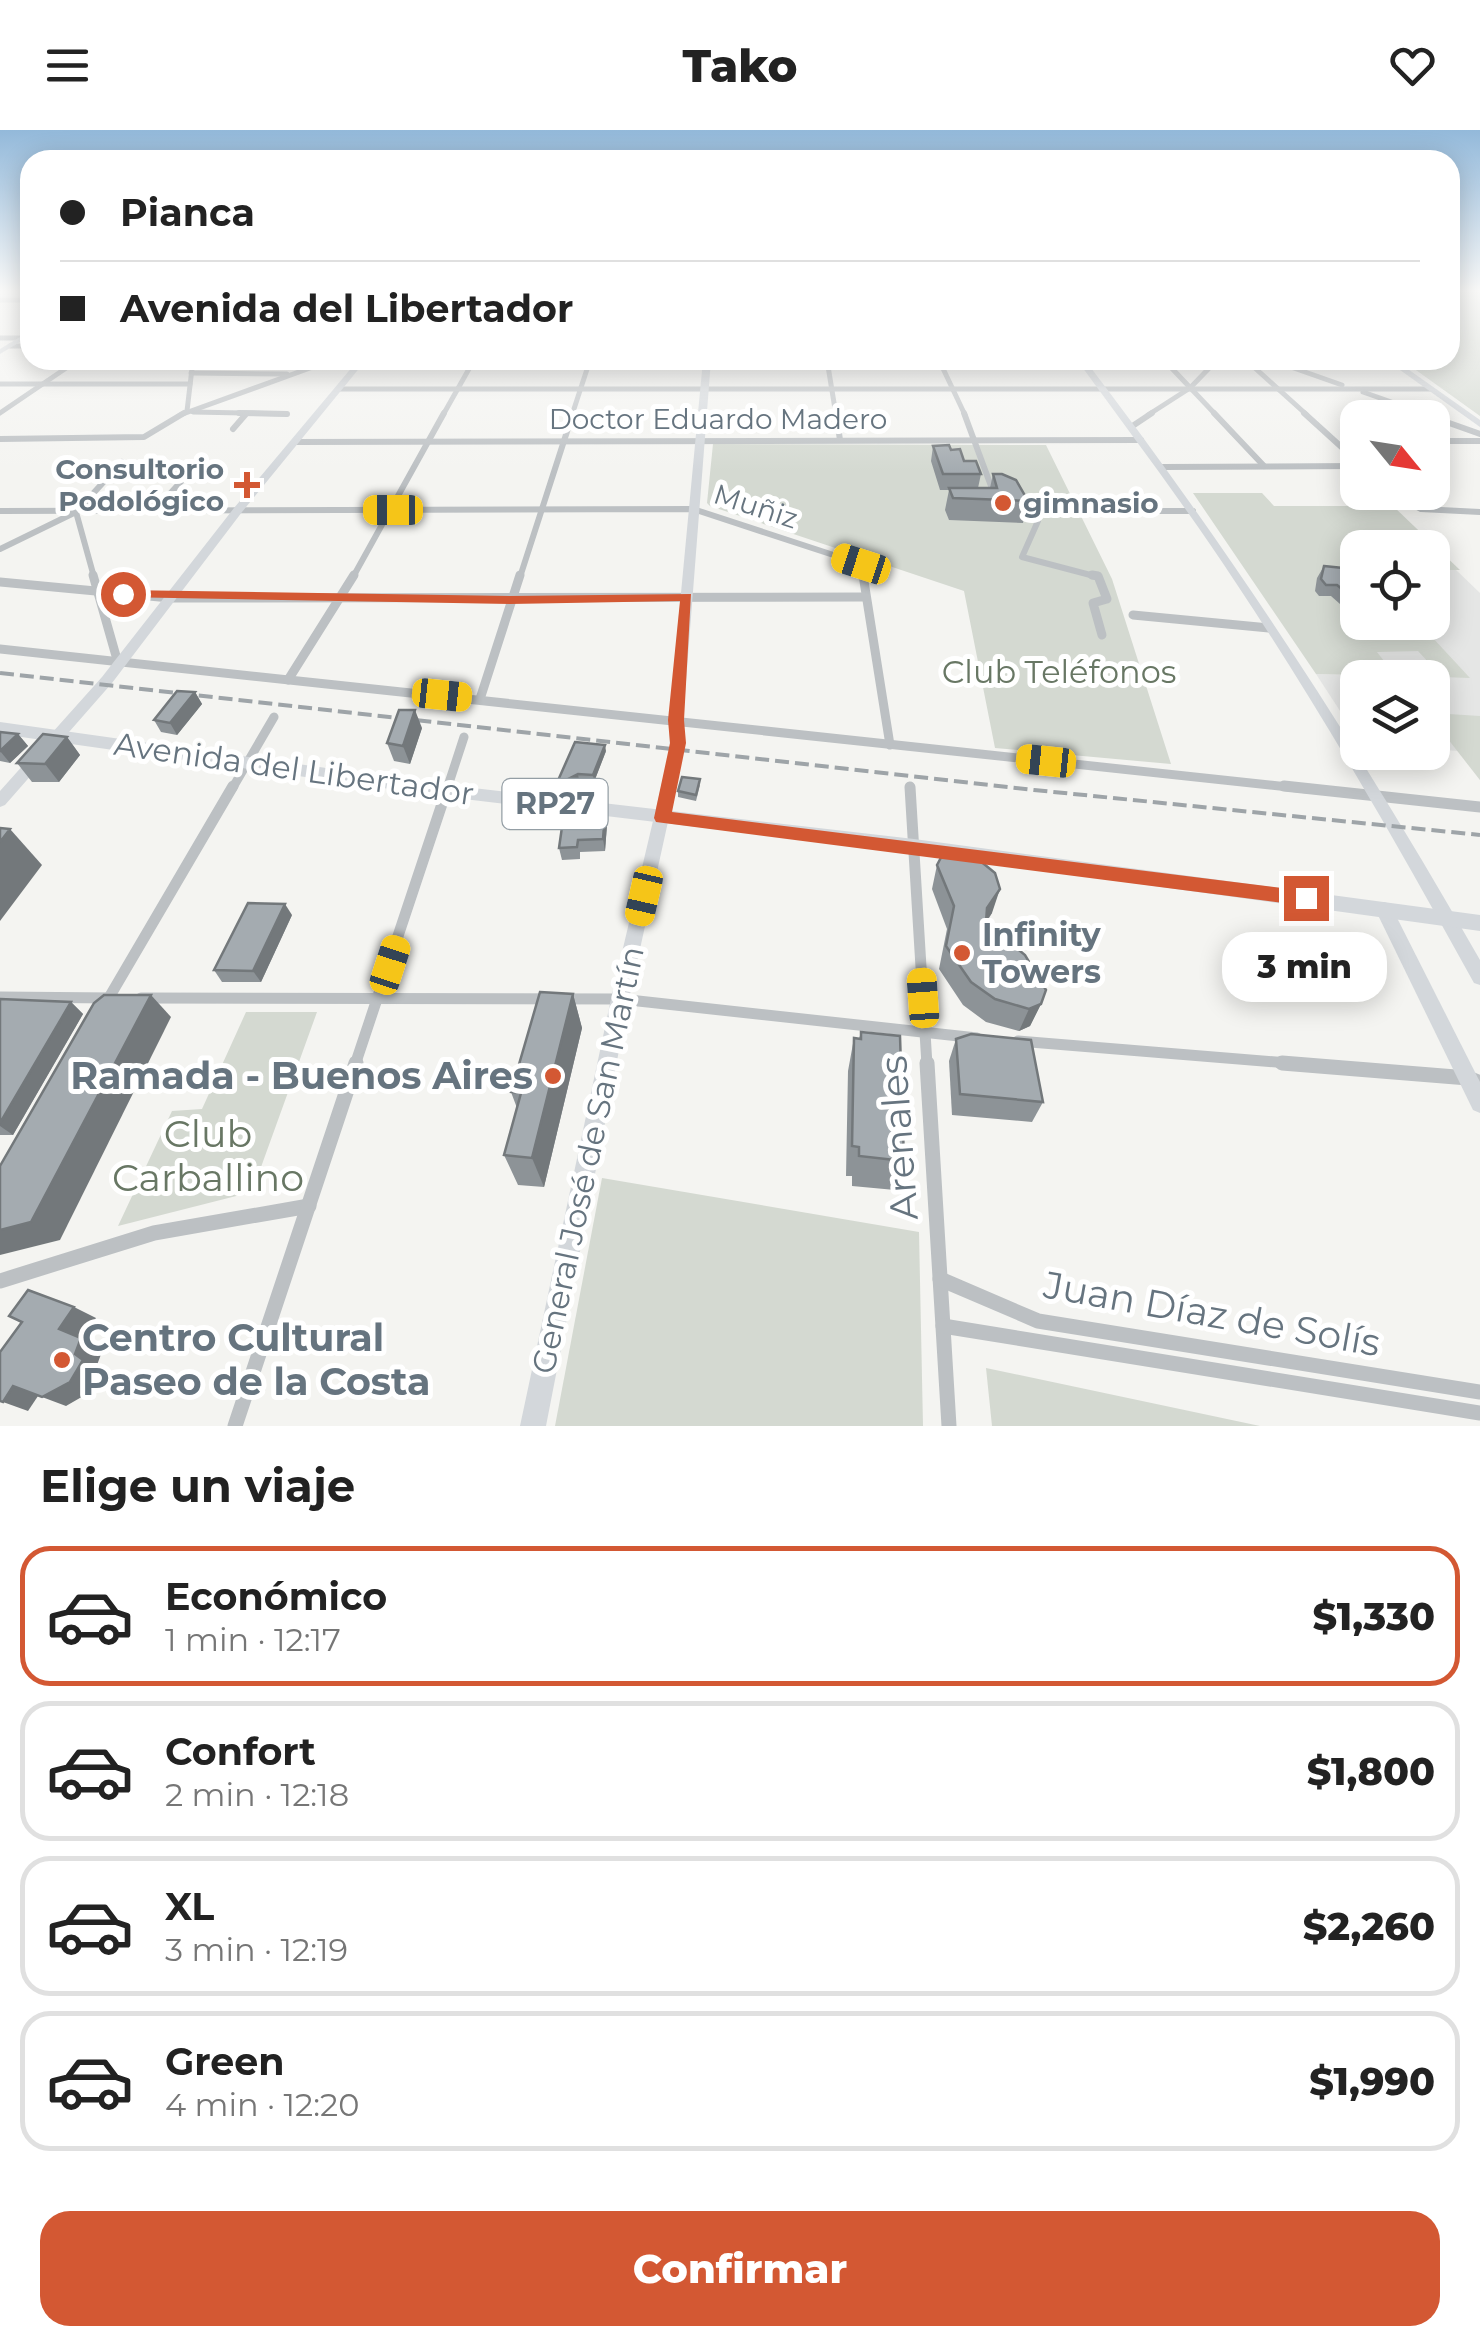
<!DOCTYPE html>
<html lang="es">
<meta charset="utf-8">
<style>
body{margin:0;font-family:Montserrat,sans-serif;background:#f2f2f2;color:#222;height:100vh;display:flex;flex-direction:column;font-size:38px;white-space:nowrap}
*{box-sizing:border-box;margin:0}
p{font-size:32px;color:#767676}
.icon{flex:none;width:55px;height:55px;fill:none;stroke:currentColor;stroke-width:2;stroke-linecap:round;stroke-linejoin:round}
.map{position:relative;height:1296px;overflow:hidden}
.drawer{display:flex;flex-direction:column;background:#fff;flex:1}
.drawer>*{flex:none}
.top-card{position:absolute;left:20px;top:20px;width:1440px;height:220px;border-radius:30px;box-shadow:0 5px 25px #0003;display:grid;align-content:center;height:220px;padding:0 40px;background:#fff}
.needle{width:65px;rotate:120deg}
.tools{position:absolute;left:1340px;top:270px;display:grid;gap:20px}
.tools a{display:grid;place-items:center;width:110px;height:110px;border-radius:20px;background:#fff;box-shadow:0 5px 25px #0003;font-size:50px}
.end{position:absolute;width:45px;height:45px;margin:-22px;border:12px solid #d35833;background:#fff;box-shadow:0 0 0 5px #fff}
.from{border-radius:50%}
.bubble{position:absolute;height:70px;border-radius:30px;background:#fff;box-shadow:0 5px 25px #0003;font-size:32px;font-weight:800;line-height:70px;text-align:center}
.car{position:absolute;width:30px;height:60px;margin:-30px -15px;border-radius:12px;box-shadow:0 0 8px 2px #0007;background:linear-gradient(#f5c518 24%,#345 0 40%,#f5c518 0 76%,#345 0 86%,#f5c518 0)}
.top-card b{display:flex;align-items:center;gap:35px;height:95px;font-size:38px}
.top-card b+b{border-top:2px solid #e0e0e0}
.top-card i{width:25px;height:25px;background:#222}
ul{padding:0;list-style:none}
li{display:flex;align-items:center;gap:30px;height:140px;margin:0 20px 15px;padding:0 20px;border:5px solid #e0e0e0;border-radius:30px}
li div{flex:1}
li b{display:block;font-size:38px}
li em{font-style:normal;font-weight:800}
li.current{border-color:#d35833}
li>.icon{width:90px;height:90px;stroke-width:1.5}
h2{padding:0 40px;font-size:45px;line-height:120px}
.action{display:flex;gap:20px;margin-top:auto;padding:20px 40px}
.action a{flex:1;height:115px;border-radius:30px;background:#d35833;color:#fff;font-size:40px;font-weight:800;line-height:115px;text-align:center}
header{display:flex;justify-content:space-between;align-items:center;height:130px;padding:0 40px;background:#fff;font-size:45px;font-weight:800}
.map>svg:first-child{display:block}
.built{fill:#e5e6e5}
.green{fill:#d4d9d1}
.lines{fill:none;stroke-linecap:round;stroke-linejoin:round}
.street-far4{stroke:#bcc0c3;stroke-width:5}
.street-far3{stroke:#bcc0c3;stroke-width:6}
.street-far2{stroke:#bcc0c3;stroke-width:9}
.street-far1{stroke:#bcc0c3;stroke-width:11}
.street{stroke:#bcc0c3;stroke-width:15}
.secondary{fill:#d3d7db;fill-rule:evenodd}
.primary{fill:#d3d7db;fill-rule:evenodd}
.rail{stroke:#9ea4a8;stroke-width:4;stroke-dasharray:14 6;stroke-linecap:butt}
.wall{fill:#8d9397}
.shaded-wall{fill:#73787b}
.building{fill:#a4abb0;stroke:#73787b;stroke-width:2.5}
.route{fill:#d35833}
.poi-dot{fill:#d35833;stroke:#fff;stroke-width:4}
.labels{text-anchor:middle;stroke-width:10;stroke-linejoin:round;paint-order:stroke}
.far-street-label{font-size:28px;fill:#66747f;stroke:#fff}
.far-poi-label{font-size:28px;font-weight:bold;fill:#66747f;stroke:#fff;text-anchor:end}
.shield{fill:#fff;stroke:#949ea5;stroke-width:2.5}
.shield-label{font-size:30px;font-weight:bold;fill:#66747f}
.park-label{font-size:32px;fill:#687764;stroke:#fff}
.street-label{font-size:32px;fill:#66747f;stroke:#fff}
.poi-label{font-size:32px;font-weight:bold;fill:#66747f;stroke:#fff;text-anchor:start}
.near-poi-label{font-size:38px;font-weight:bold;fill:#66747f;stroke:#fff;text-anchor:end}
.near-park-label{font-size:38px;fill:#687764;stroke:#fff}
.near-street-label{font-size:38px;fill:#66747f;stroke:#fff}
</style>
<header><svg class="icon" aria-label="menu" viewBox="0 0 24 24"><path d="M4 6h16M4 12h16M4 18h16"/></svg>Tako<svg class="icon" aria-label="heart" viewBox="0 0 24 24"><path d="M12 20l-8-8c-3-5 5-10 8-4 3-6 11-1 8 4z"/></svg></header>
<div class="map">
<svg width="1480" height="1296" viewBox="0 0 1480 1296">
<rect width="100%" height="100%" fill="#f4f4f1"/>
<path class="built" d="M 1433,439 L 1455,439 L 1480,463 L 1480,650 L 1458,621 L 1433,619 L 1432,548 L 1358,548 L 1357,607 L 1316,544 L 1395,546 L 1376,521 L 1443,521 L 1419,493 L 1432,492 Z"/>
<g class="green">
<path d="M 1450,161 L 1480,161 L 1480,286 L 1402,230 L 1450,230 L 1450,210 L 1457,210 L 1457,205 L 1450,204 L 1450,182 L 1454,181 L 1450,179 Z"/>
<path d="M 713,314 L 1046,315 L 1112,449 L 1171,634 L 995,618 L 964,461 L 710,376 L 707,373 Z"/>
<path d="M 1193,363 L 1262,363 L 1274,376 L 1393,376 L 1460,440 L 1433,440 L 1432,418 L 1358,418 L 1358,492 L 1419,493 L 1470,548 L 1442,547 L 1418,521 L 1377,522 L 1396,546 L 1316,544 Z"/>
<path d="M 1433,583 L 1480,586 L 1480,650 L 1433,590 Z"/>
<path d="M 246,882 L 317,882 L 252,1062 L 118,1096 L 172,981 L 202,979 Z"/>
<path d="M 602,1048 L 919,1102 L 923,1296 L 555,1296 Z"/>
<path d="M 986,1238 L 1260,1296 L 992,1296 Z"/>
</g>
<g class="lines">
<g class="street-far4">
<path d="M 0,170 L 30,170"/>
<path d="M 0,208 L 22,208"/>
<path d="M 10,216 L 30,216"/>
<path d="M 827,230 L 836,285"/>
<path d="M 939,230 L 965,285"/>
<path d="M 1164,230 L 1216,285"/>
<path d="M 1246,230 L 1307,285"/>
<path d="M 1271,230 L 1342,255"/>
<path d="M 1299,236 L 1398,236"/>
<path d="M 191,243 L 287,244"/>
<path d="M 0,254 L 190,254"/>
<path d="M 339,259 L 1430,259"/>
<path d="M 1363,262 L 1428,285"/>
<path d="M 187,281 L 193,230"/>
<path d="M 193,282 L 287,284"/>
<path d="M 0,283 L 78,230"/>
<path d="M 180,285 L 332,230"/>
<path d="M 443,285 L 474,230"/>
<path d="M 572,285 L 590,230"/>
<path d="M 1148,285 L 1190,258 L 1217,230"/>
</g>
<g class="street-far3">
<path d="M 239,283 L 287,284"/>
<path d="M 836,283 L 840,310"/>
<path d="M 964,283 L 991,356 L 1002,361"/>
<path d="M 1214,283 L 1264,336"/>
<path d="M 1304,283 L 1358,332"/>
<path d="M 1421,283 L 1480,304"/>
<path d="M 1131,297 L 1152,283"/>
<path d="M 233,299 L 246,284"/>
<path d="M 0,309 L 144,307 L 184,283"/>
<path d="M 1432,311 L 1480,311"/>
<path d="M 295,312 L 1141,310"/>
<path d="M 1163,337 L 1358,336"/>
<path d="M 1390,362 L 1421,379 L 1480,382"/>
<path d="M 1017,368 L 1038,391 L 1022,427 L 1098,447"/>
<path d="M 155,380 L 188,344"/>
<path d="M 0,381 L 693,379 L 861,434 L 863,447"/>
<path d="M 1084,381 L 1193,381"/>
<path d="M 76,382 L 94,447"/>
<path d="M 0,419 L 76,382 L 122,332"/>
<path d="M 353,447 L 444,283"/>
<path d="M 520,447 L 573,283"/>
</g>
<g class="street-far2">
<path d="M 93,445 L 118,533"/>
<path d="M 863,445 L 890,615"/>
<path d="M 1092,445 L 1098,446 L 1107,469 L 1093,473 L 1102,505"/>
<path d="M 0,452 L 170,468 L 865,467"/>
<path d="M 1133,485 L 1269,498"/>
<path d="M 0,519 L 1307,659"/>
<path d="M 288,550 L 354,445"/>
<path d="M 480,569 L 520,445"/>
<path d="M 232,659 L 274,587"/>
<path d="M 447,659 L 464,607"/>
</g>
<g class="street-far1">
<path d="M 1284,656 L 1480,677"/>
<path d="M 910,657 L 927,935"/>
<path d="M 0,867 L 114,868"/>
<path d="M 141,868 L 620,869 L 977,908"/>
<path d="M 107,871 L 233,656"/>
<path d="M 1018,911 L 1313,935"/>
<path d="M 355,935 L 448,656"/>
</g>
<g class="street">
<path d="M 927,933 L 949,1296"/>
<path d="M 1282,933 L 1468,948 L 1480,953"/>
<path d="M 940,1149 L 1038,1191 L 1480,1262"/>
<path d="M 0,1151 L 154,1103 L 309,1076"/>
<path d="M 943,1196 L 1480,1283"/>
<path d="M 235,1296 L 356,933"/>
</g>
<g class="secondary">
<path d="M 30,201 L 30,206 L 0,224 L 0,219 Z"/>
<path d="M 358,230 L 366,230 L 242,382 L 112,553 L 5,675 L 0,677 L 0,661 L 102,547 L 234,378 Z"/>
<path d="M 703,230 L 711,230 L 683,590 L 684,619 L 629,869 L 546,1296 L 520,1296 L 611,869 L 670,619 L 669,590 Z"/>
<path d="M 1077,230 L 1085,230 C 1231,421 1361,621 1480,830 L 1480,855 L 1474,853 C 1399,717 1322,582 1236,453 C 1186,377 1131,304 1077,230 Z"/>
<path d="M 1386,230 L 1395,230 L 1480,290 L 1480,297 Z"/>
<path d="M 1384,772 L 1390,774 L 1480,952 L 1480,983 L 1473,980 L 1375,779 L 1378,774 Z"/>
</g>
<path class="primary" d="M 0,592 L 447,655 L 914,709 L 1480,785 L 1480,801 L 914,723 L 447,667 L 0,604 Z"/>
<path class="rail" d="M 0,543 L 1034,660 L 1480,705"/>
</g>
<g class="wall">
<path d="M 933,316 L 964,331 L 981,344 L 978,358 L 990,358 L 993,344 L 1028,371 L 1023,393 L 949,390 L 945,380 L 949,360 L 940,360 L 931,331 Z"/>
<path d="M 1324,436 L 1358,455 L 1358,476 L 1340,474 L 1331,466 L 1319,466 L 1315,461 L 1317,448 Z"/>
<path d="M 195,562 L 202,574 L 177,605 L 161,602 L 154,590 Z"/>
<path d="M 422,598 L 410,634 L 394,631 L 387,613 Z"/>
<path d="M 0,602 L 18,604 L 28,616 L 10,633 L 0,631 Z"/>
<path d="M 67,607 L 80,625 L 59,652 L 32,652 L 17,633 Z"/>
<path d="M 606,621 L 594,652 L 579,650 L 557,661 Z"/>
<path d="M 700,655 L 696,671 L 678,667 L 678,661 Z"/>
<path d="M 579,690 L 607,695 L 605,721 L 580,722 L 580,729 L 562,730 L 559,718 Z"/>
<path d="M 937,735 L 992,783 L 986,793 L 1041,874 L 1030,896 L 1019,901 L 986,892 L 963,875 L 939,839 L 947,799 L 932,759 Z"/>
<path d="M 292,785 L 261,852 L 222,852 L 214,840 Z"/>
<path d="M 573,864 L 582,898 L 544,1057 L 518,1055 L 504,1025 L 517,978 L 511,962 Z"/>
<path d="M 0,869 L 71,872 L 83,884 L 13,1005 L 0,1005 Z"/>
<path d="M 861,902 L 904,1031 L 895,1060 L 852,1056 L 852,1046 L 846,1046 L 848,941 L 854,908 L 859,909 Z"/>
<path d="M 956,909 L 1043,972 L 1032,992 L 952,985 L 949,931 Z"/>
</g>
<g class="shaded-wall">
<path d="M 195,562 L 202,574 L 177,605 L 170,593 Z"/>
<path d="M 415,580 L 422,598 L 410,634 L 403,616 Z"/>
<path d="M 18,604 L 28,616 L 10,633 L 0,621 Z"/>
<path d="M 67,607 L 80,625 L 59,652 L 45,634 Z"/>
<path d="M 605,615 L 606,621 L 594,652 L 593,645 Z"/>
<path d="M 578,644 L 579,650 L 557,661 L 556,655 Z"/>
<path d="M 605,683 L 607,695 L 605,721 L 603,709 Z"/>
<path d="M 10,699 L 42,735 L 0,791 L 0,712 Z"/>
<path d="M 1000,759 L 992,783 L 979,801 L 987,778 Z"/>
<path d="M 285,774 L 292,785 L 261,852 L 253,841 Z"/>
<path d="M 573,864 L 582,898 L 544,1057 L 532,1028 Z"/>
<path d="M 151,865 L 171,887 L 60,1110 L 0,1125 L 0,1100 Z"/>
<path d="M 71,872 L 83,884 L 13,1005 L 0,996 L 0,993 Z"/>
<path d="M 1041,874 L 1030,896 L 1019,901 L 1029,879 Z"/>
<path d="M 74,1177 L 96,1188 L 82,1208 L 103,1219 L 97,1235 L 105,1240 L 92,1261 L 66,1276 L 42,1267 L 75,1224 L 59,1199 Z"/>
<path d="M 13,1256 L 38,1266 L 28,1281 L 3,1272 Z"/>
</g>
<g class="building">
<path d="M 949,315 L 951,320 L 960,319 L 964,331 L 976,331 L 981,344 L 943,344 L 933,316 Z"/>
<path d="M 993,344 L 1002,344 L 1016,350 L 1028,371 L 953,368 L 949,358 L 997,358 Z"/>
<path d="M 1324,436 L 1343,438 L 1358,455 L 1358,464 L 1347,463 L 1337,455 L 1326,455 L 1321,449 Z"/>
<path d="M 177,561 L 195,562 L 170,593 L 154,590 Z"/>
<path d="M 399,580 L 415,580 L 403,616 L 387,613 Z"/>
<path d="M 0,602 L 18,604 L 0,621 Z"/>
<path d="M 43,604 L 67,607 L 45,634 L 17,633 Z"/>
<path d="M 575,612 L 605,615 L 593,645 L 578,644 L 556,655 Z"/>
<path d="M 682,647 L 700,649 L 696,665 L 678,661 Z"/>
<path d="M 605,683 L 603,709 L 578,710 L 577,717 L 559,718 L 563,690 L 579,690 L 580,684 Z"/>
<path d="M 0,698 L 10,699 L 0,712 Z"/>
<path d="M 950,720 L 973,725 L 995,743 L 1000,759 L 987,778 L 986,793 L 1025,825 L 1046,860 L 1041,874 L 1029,879 L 995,869 L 971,852 L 946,816 L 954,776 L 937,735 L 944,722 Z"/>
<path d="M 248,773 L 285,774 L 253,841 L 214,840 Z"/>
<path d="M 540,862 L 573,864 L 532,1028 L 504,1025 L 521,963 L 511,962 Z"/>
<path d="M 104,865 L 151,865 L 31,1092 L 0,1100 L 0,1036 L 94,873 Z"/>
<path d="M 0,869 L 71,872 L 0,993 Z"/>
<path d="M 861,902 L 900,906 L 904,1031 L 859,1026 L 859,1017 L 852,1016 L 854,908 L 861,909 Z"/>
<path d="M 971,904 L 1031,910 L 1043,972 L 960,964 L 956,909 Z"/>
<path d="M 28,1160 L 74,1177 L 59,1199 L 81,1208 L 75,1224 L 83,1230 L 70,1252 L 42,1267 L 13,1256 L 3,1272 L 0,1271 L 0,1222 L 22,1192 L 9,1186 Z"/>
</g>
<linearGradient id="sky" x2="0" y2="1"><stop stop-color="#93b9da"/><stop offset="0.47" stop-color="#fafaf9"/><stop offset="1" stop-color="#fafaf9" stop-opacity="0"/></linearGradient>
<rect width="1480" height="342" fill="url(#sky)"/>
<path class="route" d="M 123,460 L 510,466 L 691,464 L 684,590 L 686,613 L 672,682 L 1306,761 L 1315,768 L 1306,776 L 656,692 L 654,688 L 670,613 L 668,590 L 680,471 L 510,474 L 119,467 L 119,461 Z"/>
<g class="poi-dot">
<path d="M242 340h10v10h10v10h-10v10h-10v-10h-10v-10h10z"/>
<circle cx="1003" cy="373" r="10"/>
<circle cx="962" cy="823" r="10"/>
<circle cx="553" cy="946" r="10"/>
<circle cx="62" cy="1230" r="10"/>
</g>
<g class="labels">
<g class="far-street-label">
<text x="718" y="299">Doctor Eduardo Madero</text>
<text transform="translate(756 376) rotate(18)" y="10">Muñiz</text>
</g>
<g class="far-poi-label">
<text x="224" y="349">Consultorio<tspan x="224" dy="32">Podológico</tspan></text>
<text x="1023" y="383" text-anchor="start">gimnasio</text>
</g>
<rect class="shield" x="502.5" y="649" width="105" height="50" rx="8"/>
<g class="shield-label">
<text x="555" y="684">RP27</text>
</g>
<g class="park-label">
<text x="1059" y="553">Club Teléfonos</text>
</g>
<g class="street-label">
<text transform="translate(294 639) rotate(8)" y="11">Avenida del Libertador</text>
<text transform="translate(588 1030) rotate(-78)" y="11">General José de San Martín</text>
</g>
<g class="poi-label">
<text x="982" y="816">Infinity<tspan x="982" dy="37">Towers</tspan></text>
</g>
<g class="near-poi-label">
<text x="533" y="959">Ramada - Buenos Aires</text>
<text x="82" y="1221" text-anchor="start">Centro Cultural<tspan x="82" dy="44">Paseo de la Costa</tspan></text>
</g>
<g class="near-park-label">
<text x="208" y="1017">Club<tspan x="208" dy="44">Carballino</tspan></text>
</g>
<g class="near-street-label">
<text transform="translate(899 1008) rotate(-94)" y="13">Arenales</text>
<text transform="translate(1212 1184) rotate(10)" y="13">Juan Díaz de Solís</text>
</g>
</g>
</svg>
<div class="tools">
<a><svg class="needle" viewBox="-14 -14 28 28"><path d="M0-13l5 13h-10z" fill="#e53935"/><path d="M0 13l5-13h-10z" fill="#767676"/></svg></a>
<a><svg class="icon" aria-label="locate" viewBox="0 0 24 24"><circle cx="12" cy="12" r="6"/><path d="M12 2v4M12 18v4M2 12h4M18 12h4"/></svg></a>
<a><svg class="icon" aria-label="layers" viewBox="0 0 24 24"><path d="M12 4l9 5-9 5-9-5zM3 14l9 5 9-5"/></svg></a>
</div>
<i class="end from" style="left:123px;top:464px"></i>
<i class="end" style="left:1306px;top:768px"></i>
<div class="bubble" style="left:1222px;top:802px;width:165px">3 min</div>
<i class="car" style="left:393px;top:380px;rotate:270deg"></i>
<i class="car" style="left:861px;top:434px;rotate:288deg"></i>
<i class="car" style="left:442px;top:565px;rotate:96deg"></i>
<i class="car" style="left:1046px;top:631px;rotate:276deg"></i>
<i class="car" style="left:644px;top:766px;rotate:193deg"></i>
<i class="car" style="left:390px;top:835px;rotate:18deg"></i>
<i class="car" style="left:923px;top:868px;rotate:356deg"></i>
<div class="top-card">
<b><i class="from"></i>Pianca</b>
<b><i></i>Avenida del Libertador</b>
</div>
</div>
<section class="drawer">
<h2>Elige un viaje</h2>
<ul>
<li class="current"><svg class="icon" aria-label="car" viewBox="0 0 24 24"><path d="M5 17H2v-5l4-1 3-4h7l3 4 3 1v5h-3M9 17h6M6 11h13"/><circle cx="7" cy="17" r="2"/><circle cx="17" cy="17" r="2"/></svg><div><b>Económico</b><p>1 min · 12:17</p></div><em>$1,330</em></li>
<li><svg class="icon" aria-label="car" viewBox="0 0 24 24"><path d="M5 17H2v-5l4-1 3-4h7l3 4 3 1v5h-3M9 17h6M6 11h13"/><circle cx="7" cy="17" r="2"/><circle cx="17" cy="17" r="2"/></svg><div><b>Confort</b><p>2 min · 12:18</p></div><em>$1,800</em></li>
<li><svg class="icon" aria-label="car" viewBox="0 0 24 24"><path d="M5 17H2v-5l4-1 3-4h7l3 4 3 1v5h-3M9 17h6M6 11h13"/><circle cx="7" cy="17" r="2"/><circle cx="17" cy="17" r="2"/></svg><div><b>XL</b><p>3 min · 12:19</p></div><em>$2,260</em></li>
<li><svg class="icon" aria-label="car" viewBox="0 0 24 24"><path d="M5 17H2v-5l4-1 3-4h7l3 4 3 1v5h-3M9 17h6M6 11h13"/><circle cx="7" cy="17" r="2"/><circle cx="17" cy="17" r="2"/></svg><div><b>Green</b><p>4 min · 12:20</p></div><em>$1,990</em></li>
</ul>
<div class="action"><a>Confirmar</a></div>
</section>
